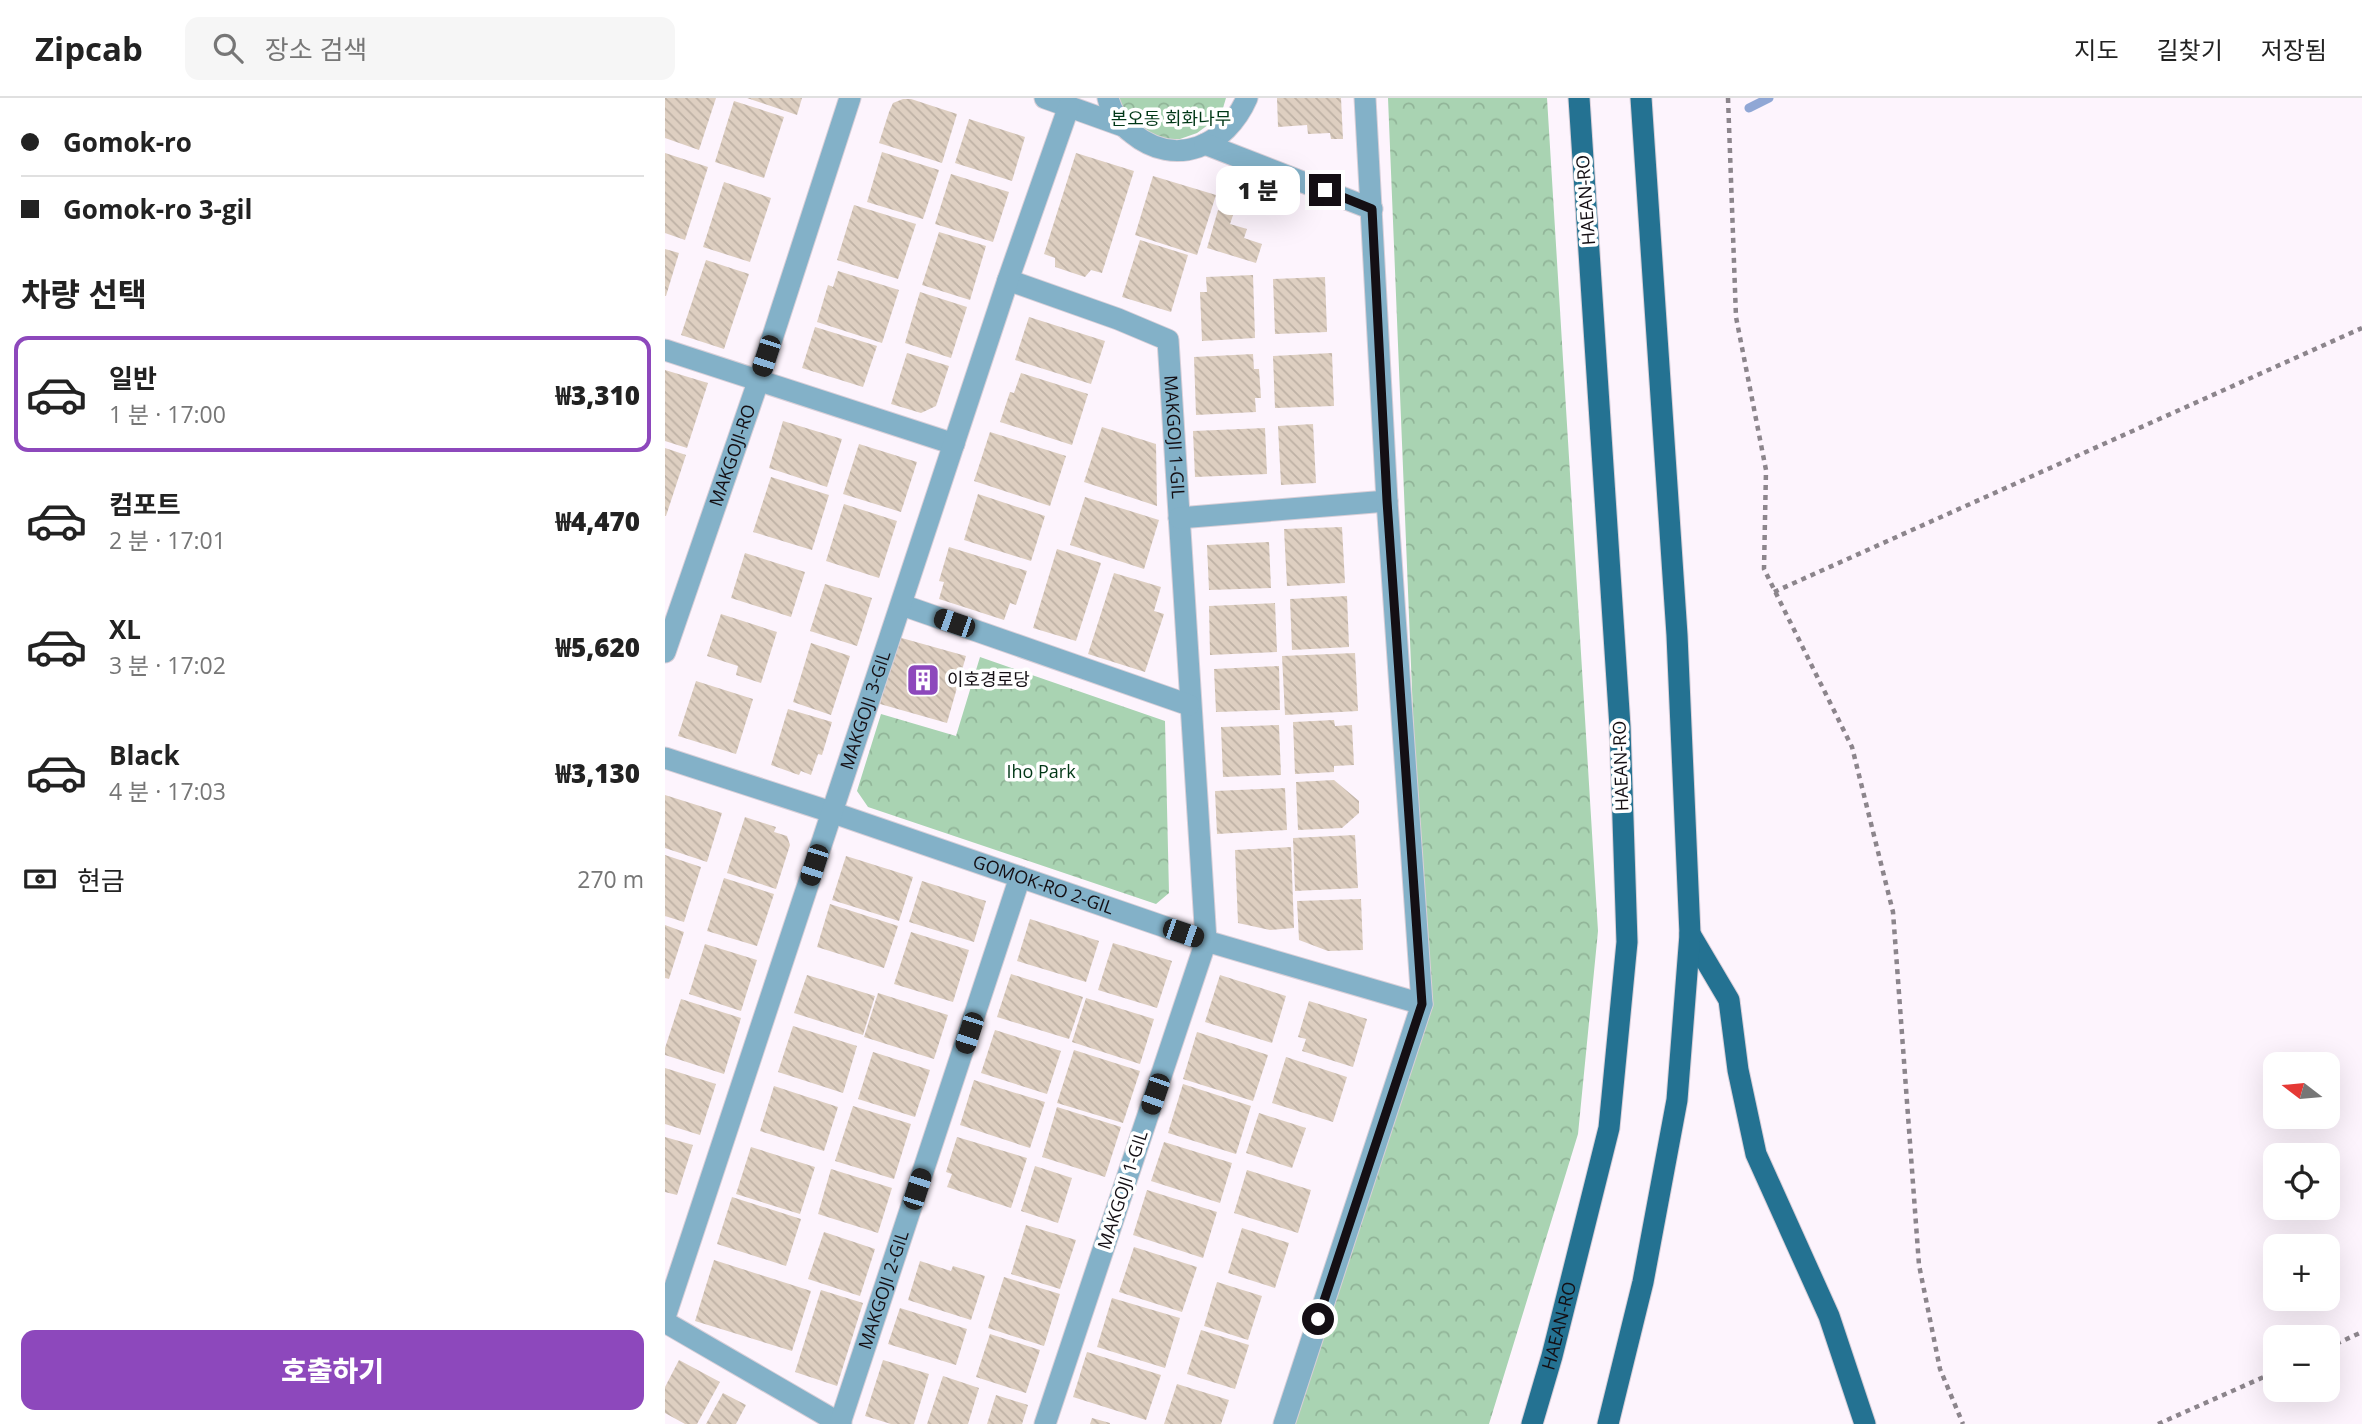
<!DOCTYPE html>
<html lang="ko">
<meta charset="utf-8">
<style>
body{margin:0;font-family:"Open Sans","Noto Sans KR",sans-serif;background:#f6f6f6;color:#222;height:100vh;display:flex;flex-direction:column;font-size:26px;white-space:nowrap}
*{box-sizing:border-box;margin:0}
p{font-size:23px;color:#767676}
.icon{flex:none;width:38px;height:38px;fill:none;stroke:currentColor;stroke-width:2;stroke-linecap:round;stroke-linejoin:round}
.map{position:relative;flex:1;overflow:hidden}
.sheet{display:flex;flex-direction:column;background:#fff;width:665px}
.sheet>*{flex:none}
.top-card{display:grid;align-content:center;height:154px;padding:0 21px;background:#fff}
.needle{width:46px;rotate:286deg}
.tools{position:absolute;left:1598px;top:954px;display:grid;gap:14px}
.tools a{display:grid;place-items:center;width:77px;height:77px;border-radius:14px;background:#fff;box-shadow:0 7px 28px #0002;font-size:35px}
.end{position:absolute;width:32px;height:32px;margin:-16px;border:9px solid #140f14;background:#fff;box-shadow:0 0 0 4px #fff}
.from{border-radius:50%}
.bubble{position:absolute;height:49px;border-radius:14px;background:#fff;box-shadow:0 7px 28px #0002;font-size:23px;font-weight:800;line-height:49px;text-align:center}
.car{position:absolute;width:21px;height:42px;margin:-21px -10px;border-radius:9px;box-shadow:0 0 5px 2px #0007;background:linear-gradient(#222 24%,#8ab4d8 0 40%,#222 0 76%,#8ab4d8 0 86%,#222 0)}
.top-card b{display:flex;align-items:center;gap:24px;height:66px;font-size:26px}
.top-card b+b{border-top:2px solid #e0e0e0}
.top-card i{width:18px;height:18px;background:#222}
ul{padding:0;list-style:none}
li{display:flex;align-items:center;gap:21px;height:116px;margin:0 14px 10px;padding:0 7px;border:4px solid transparent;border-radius:14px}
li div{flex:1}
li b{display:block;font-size:26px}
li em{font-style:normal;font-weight:800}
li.on{border-color:#8d48bc}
li>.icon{width:63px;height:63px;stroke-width:1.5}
h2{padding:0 21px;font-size:32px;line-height:84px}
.pay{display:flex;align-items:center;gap:18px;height:77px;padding:0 21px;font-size:26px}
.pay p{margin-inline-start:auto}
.primary-button{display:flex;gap:14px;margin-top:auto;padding:14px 21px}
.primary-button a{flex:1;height:80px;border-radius:14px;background:#8d48bc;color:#fff;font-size:28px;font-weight:800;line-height:80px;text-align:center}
header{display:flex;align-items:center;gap:42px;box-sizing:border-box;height:98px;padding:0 35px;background:#fff;border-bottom:2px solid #e0e0e0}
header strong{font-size:33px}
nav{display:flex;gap:38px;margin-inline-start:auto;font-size:24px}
.search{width:490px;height:63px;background:#f6f6f6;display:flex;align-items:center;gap:18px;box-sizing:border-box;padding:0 24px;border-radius:14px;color:#767676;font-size:26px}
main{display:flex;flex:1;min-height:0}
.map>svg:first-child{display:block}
.park{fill:url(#park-crowns)}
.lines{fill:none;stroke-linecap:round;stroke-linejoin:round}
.stream{stroke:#90a7d5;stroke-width:9}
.building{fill:url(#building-back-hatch)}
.street-casing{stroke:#d8cfd8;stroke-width:23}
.primary-casing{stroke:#d8cfd8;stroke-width:23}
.path{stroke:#8c858c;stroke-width:4.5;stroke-dasharray:5 5;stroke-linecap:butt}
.street{stroke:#83b1c8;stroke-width:21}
.primary{stroke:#247292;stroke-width:21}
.route{stroke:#140f14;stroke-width:9}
.labels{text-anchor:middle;stroke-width:7;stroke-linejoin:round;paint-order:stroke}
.park-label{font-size:18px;fill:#003716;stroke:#fff}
.street-label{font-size:18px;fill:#140f14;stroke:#fff}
.poi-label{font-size:18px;fill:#140f14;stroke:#fff;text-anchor:start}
</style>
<header>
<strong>Zipcab</strong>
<div class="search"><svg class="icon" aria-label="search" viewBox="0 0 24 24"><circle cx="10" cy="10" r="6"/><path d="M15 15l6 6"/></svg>장소 검색</div>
<nav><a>지도</a><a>길찾기</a><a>저장됨</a></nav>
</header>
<main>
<section class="sheet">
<div class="top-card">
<b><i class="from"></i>Gomok-ro</b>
<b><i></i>Gomok-ro 3-gil</b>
</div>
<h2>차량 선택</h2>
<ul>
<li class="on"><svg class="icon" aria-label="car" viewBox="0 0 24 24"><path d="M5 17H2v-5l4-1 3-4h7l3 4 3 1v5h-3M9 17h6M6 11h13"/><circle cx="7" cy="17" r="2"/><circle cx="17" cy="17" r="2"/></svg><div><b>일반</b><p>1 분 · 17:00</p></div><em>₩3,310</em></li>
<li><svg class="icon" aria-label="car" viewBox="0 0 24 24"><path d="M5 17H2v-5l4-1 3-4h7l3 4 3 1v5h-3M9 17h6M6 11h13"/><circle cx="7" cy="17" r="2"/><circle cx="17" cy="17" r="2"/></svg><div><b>컴포트</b><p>2 분 · 17:01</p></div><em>₩4,470</em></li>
<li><svg class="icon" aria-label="car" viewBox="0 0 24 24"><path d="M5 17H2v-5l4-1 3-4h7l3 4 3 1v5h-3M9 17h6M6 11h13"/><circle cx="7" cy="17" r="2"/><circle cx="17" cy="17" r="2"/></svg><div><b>XL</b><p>3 분 · 17:02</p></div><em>₩5,620</em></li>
<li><svg class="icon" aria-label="car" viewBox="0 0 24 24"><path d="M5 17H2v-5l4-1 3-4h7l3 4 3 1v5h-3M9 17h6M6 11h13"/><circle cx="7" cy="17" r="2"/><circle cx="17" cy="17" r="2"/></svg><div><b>Black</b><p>4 분 · 17:03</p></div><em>₩3,130</em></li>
</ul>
<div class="pay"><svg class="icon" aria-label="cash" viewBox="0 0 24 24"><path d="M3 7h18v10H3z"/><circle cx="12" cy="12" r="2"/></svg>현금<p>270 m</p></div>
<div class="primary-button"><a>호출하기</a></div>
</section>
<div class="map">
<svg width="1697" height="1326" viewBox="0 0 1697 1326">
<defs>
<pattern id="park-crowns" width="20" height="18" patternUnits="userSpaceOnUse" patternTransform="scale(1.75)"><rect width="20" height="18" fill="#a9d3b2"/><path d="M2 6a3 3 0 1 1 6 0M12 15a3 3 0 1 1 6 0" fill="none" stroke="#91b498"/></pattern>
<pattern id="building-back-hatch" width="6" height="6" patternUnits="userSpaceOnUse" patternTransform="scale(1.75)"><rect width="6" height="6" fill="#decfc1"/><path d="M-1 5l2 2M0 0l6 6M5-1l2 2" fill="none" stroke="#beb1a5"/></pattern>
</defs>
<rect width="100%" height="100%" fill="#fdf4fd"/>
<g class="park">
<path d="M 451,0 L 561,0 L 558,10 L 547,24 L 532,35 L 515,41 L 496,41 L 464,24 Z"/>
<path d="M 723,0 L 882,0 L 933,833 L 913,1036 L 824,1326 L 626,1326 L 760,912 Z"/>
<path d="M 315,559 L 500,623 L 504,795 L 491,806 L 203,709 L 192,693 L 216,616 L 291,638 Z"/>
</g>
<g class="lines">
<path class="stream" d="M 1084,10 L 1104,0"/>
</g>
<g class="building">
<path d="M 0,0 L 51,0 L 34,52 L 0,40 Z"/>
<path d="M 82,0 L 137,0 L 132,17 Z"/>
<path d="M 612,0 L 676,0 L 678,41 L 666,41 L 665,35 L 643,36 L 642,27 L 613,29 Z"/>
<path d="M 238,1 L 246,1 L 292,16 L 277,65 L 214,45 L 224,14 L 228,5 Z"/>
<path d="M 69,3 L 119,19 L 99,80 L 50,64 Z"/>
<path d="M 304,21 L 360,39 L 347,83 L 290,65 Z"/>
<path d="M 217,54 L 274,72 L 258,121 L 202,104 Z"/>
<path d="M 0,55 L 43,69 L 20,142 L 0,135 Z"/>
<path d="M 411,55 L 469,73 L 437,175 L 426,172 L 420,179 L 390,169 L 390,160 L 379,156 Z"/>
<path d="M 286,76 L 344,94 L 328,144 L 270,126 Z"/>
<path d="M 488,78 L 551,97 L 532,157 L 470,137 Z"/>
<path d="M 59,84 L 106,100 L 85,164 L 38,149 Z"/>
<path d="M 189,107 L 251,126 L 233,181 L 172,162 Z"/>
<path d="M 553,112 L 568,117 L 565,126 L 582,131 L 579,140 L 597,146 L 591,165 L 542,150 Z"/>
<path d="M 274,134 L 321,148 L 305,202 L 257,187 Z"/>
<path d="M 475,142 L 523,157 L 506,214 L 457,199 Z"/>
<path d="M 0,151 L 14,155 L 1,198 L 0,198 Z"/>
<path d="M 41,162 L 84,176 L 59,251 L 16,237 Z"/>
<path d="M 173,173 L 234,192 L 217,245 L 152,224 L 163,187 L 168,189 Z"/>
<path d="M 588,177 L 590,240 L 537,243 L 535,194 L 542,194 L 541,179 Z"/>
<path d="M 660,179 L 662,234 L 610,236 L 608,181 Z"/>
<path d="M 255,194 L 302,209 L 286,260 L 240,245 Z"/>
<path d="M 364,219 L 440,243 L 426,286 L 350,262 Z"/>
<path d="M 150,229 L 212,248 L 198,289 L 137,270 Z"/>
<path d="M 242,255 L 284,268 L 271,308 L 256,315 L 226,306 Z"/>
<path d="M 667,255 L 669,308 L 610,310 L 608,258 Z"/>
<path d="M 588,256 L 589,271 L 594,271 L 596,300 L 590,300 L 591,314 L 531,317 L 529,259 Z"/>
<path d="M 0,272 L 43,285 L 22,350 L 0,343 Z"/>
<path d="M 356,275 L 423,296 L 407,347 L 335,324 L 345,294 L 349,295 Z"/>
<path d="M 118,323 L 177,341 L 162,389 L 104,370 Z"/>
<path d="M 648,326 L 651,385 L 616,387 L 613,328 Z"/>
<path d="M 437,329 L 491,346 L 492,408 L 419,384 Z"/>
<path d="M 600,330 L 602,376 L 530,379 L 528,333 Z"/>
<path d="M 325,334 L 401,358 L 385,408 L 309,383 Z"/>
<path d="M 194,346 L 252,364 L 236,414 L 178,396 Z"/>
<path d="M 0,350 L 21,357 L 1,418 L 0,418 Z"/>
<path d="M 106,379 L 164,397 L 147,452 L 88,434 Z"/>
<path d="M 313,396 L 380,418 L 366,463 L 299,442 Z"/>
<path d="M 420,399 L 494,422 L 479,471 L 405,447 Z"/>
<path d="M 179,406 L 232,423 L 214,480 L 161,463 Z"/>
<path d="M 677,429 L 680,485 L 622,488 L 619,431 Z"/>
<path d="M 604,444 L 606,490 L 544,492 L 542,447 Z"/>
<path d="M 284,449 L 362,473 L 351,507 L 345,505 L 339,522 L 274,501 L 279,484 L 274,483 Z"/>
<path d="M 392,451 L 436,465 L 411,543 L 368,530 Z"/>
<path d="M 80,455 L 140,474 L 126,519 L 66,500 Z"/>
<path d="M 449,475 L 496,489 L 489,513 L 499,516 L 480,574 L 423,556 Z"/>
<path d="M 160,486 L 207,500 L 192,548 L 145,533 Z"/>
<path d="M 682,498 L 684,549 L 627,552 L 625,501 Z"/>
<path d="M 610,505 L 612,554 L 545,557 L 544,508 Z"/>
<path d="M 56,516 L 112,534 L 96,585 L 71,577 L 73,568 L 42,558 Z"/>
<path d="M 233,539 L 301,558 L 282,625 L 215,606 Z"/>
<path d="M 146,545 L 185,558 L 166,617 L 128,604 Z"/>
<path d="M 690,555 L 693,613 L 620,617 L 617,558 Z"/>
<path d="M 614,568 L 615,612 L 551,614 L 549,571 Z"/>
<path d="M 31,583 L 88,601 L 71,656 L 13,638 Z"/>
<path d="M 123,611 L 167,624 L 157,657 L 153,656 L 146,677 L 136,673 L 134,677 L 106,667 Z"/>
<path d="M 669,622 L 670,628 L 687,627 L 689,667 L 669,668 L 669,674 L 630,676 L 628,624 Z"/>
<path d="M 614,627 L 616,677 L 558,679 L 556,629 Z"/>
<path d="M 669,682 L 694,703 L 694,715 L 677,730 L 633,732 L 631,684 Z"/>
<path d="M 620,690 L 622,732 L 552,736 L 550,693 Z"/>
<path d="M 0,697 L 57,715 L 42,764 L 0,750 Z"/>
<path d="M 80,719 L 111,729 L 109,734 L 122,738 L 125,747 L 111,791 L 62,775 Z"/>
<path d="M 690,737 L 693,790 L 630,793 L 628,740 Z"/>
<path d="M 626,749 L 629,830 L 605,832 L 573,825 L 570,752 Z"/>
<path d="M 0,757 L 36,769 L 19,824 L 0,818 Z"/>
<path d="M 181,758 L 248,779 L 234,823 L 167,802 Z"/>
<path d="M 59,780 L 109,796 L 92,848 L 42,833 Z"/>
<path d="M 257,783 L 321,803 L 309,844 L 244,824 Z"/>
<path d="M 696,801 L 698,852 L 663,853 L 634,842 L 632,803 Z"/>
<path d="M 165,806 L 233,828 L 219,870 L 152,849 Z"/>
<path d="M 365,821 L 434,843 L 421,884 L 352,863 Z"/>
<path d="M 0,827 L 19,834 L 4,881 L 0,880 Z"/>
<path d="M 246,834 L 304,852 L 288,904 L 229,886 Z"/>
<path d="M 448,845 L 507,863 L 492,910 L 433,892 Z"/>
<path d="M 40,846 L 92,862 L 76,913 L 24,896 Z"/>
<path d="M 346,876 L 418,899 L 404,941 L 332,919 Z"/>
<path d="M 142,877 L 210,898 L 198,937 L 129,915 Z"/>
<path d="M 555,877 L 621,898 L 607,945 L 540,924 Z"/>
<path d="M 213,895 L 283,917 L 269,961 L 199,939 Z"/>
<path d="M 421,900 L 489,921 L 475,966 L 407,944 Z"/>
<path d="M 16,901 L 76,920 L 59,976 L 0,957 L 0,950 Z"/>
<path d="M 644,903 L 702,921 L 688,969 L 637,953 L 641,941 L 633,939 Z"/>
<path d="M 128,928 L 192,948 L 178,995 L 113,974 Z"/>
<path d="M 330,932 L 396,953 L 382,996 L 316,975 Z"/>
<path d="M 532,934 L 603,957 L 588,1003 L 518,981 Z"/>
<path d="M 409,952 L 475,973 L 458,1025 L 392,1005 Z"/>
<path d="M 208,954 L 265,972 L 250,1019 L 193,1001 Z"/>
<path d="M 621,959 L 682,979 L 668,1024 L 607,1005 Z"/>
<path d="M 0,970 L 51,986 L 35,1037 L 0,1026 Z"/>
<path d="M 309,982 L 380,1004 L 365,1050 L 295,1027 Z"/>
<path d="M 518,986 L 586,1008 L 571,1056 L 503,1035 Z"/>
<path d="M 109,988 L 173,1009 L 159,1053 L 95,1033 Z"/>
<path d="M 188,1008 L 246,1026 L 229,1081 L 170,1063 Z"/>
<path d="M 392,1009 L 456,1029 L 440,1079 L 377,1059 Z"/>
<path d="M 594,1015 L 641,1030 L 627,1070 L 581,1055 Z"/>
<path d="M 0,1039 L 28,1047 L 12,1097 L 0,1094 Z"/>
<path d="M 292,1039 L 362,1060 L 346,1110 L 282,1089 L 287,1076 L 281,1074 Z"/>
<path d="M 499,1044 L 567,1065 L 555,1105 L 486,1083 Z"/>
<path d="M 86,1049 L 150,1069 L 135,1116 L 71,1096 Z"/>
<path d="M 370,1068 L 407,1080 L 393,1125 L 356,1113 Z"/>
<path d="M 166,1071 L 227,1090 L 213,1135 L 153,1116 Z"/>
<path d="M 582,1072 L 646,1092 L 633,1135 L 569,1115 Z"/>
<path d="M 482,1092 L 552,1114 L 538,1160 L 468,1137 Z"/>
<path d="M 67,1099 L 136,1121 L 121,1168 L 52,1146 Z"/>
<path d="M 361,1127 L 411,1142 L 395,1191 L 346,1176 Z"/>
<path d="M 577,1130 L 624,1145 L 610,1190 L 563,1175 Z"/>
<path d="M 159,1134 L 210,1151 L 195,1198 L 143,1181 Z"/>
<path d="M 469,1149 L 532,1169 L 517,1214 L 454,1194 Z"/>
<path d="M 49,1162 L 146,1193 L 127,1253 L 30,1223 Z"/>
<path d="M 255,1163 L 286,1173 L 288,1168 L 320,1178 L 306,1222 L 243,1202 Z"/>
<path d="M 339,1179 L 395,1196 L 379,1248 L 323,1230 Z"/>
<path d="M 552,1184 L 597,1198 L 583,1242 L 539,1228 Z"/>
<path d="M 156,1192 L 198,1205 L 172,1288 L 130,1274 Z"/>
<path d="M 447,1200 L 515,1220 L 500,1270 L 432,1249 Z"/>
<path d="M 235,1210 L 302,1231 L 291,1267 L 223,1246 Z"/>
<path d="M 536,1232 L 584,1247 L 570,1291 L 522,1276 Z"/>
<path d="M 325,1236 L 375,1252 L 361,1295 L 311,1279 Z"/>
<path d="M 422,1254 L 496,1277 L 481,1322 L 408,1299 Z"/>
<path d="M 14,1262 L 55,1284 L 32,1326 L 20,1326 L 0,1315 L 0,1289 Z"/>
<path d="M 218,1262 L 264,1276 L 249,1326 L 226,1326 L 200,1318 Z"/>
<path d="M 278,1278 L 314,1290 L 303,1326 L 262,1326 Z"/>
<path d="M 512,1286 L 564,1302 L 556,1326 L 499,1326 Z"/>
<path d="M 58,1295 L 81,1307 L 71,1326 L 41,1326 Z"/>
<path d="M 331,1297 L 363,1307 L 357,1326 L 322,1326 Z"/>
<path d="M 427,1320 L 445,1325 L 445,1326 L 425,1326 Z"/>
</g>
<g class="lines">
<defs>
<g id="street">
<path d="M 380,0 L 458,28"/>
<path d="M 443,0 C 446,14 456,27 467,35 C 511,71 561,48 582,0"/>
<path d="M 540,46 L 707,111"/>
<path id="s1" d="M 343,182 L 453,221 L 503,242 L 541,843 L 380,1326"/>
<path d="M 0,252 L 289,346"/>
<path d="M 514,420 L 722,403"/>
<path d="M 237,507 L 524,607"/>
<path id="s2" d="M 0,554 L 93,284 L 185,0"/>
<path id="s3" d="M 0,660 L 166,714 L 541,843 L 757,906"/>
<path id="s4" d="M 0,1219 L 343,182 L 404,8"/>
<path d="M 0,1224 L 176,1326"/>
<path id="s5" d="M 175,1325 L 355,779"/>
<path d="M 619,1326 L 757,906 L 722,403 L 700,0"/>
</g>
<g id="primary">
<path d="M 1025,836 L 1064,902 L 1073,972 L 1091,1056 L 1164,1218 L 1200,1326"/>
<path id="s6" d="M 867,1326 L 887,1258 L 944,1030 L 962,844 L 955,629 L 914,0"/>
<path d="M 943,1326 L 978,1184 L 1012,1002 L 1025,836 L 1012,537 L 976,0"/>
</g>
</defs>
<use href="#street" class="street-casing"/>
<use href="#primary" class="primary-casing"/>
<g class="path">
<path d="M 1063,0 L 1071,219 L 1101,372 L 1099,471 L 1187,649 L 1228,814 L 1254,1167 L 1275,1271 L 1298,1326"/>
<path d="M 1109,494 L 1697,230"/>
<path d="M 1662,1250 L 1697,1234"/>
<path d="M 1493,1326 L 1610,1274"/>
</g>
<use href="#street" class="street"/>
<use href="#primary" class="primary"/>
</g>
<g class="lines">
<path class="route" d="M 653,1221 L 757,906 L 722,403 L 707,111 L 660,92"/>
</g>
<defs>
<symbol id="building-square" viewBox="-11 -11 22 22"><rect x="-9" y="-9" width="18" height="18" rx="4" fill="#8d48bc" stroke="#fff"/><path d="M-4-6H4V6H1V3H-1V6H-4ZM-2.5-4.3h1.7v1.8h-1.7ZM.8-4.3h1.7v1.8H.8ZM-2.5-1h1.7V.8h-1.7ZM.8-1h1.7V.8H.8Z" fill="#fff"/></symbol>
</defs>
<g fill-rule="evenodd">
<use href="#building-square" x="239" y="563" width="38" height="38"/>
</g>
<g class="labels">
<g class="park-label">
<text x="506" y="27">본오동 회화나무</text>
<text x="376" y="680">Iho Park</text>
</g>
<g class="street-label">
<text transform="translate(921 102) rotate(-94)" y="6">HAEAN-RO</text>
<text dy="6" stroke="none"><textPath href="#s1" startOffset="268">MAKGOJI 1-GIL</textPath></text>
<text dy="6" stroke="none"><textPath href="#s2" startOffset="208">MAKGOJI-RO</textPath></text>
<text dy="6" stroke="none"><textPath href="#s4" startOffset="639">MAKGOJI 3-GIL</textPath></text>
<text transform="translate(956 668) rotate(-92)" y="6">HAEAN-RO</text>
<text dy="6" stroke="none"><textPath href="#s3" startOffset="399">GOMOK-RO 2-GIL</textPath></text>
<text transform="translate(458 1092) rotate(-72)" y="6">MAKGOJI 1-GIL</text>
<text dy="6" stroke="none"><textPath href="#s5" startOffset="140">MAKGOJI 2-GIL</textPath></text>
<text dy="6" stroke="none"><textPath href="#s6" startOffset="102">HAEAN-RO</textPath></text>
</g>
<g class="poi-label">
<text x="282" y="588">이호경로당</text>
</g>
</g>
</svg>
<div class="tools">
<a><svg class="needle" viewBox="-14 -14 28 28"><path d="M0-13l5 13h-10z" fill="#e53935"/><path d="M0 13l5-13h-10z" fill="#767676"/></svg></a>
<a><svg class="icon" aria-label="locate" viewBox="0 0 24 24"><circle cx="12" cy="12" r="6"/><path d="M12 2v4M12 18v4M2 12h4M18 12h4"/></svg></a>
<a>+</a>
<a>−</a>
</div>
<i class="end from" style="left:653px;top:1221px"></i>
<i class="end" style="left:660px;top:92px"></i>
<div class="bubble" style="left:551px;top:68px;width:84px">1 분</div>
<i class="car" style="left:101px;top:258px;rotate:198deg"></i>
<i class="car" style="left:289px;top:525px;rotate:289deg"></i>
<i class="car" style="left:149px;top:767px;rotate:198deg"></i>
<i class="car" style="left:518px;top:835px;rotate:109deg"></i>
<i class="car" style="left:304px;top:935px;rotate:198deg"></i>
<i class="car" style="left:490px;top:996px;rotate:199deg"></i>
<i class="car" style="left:252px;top:1091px;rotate:18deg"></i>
</div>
</main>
